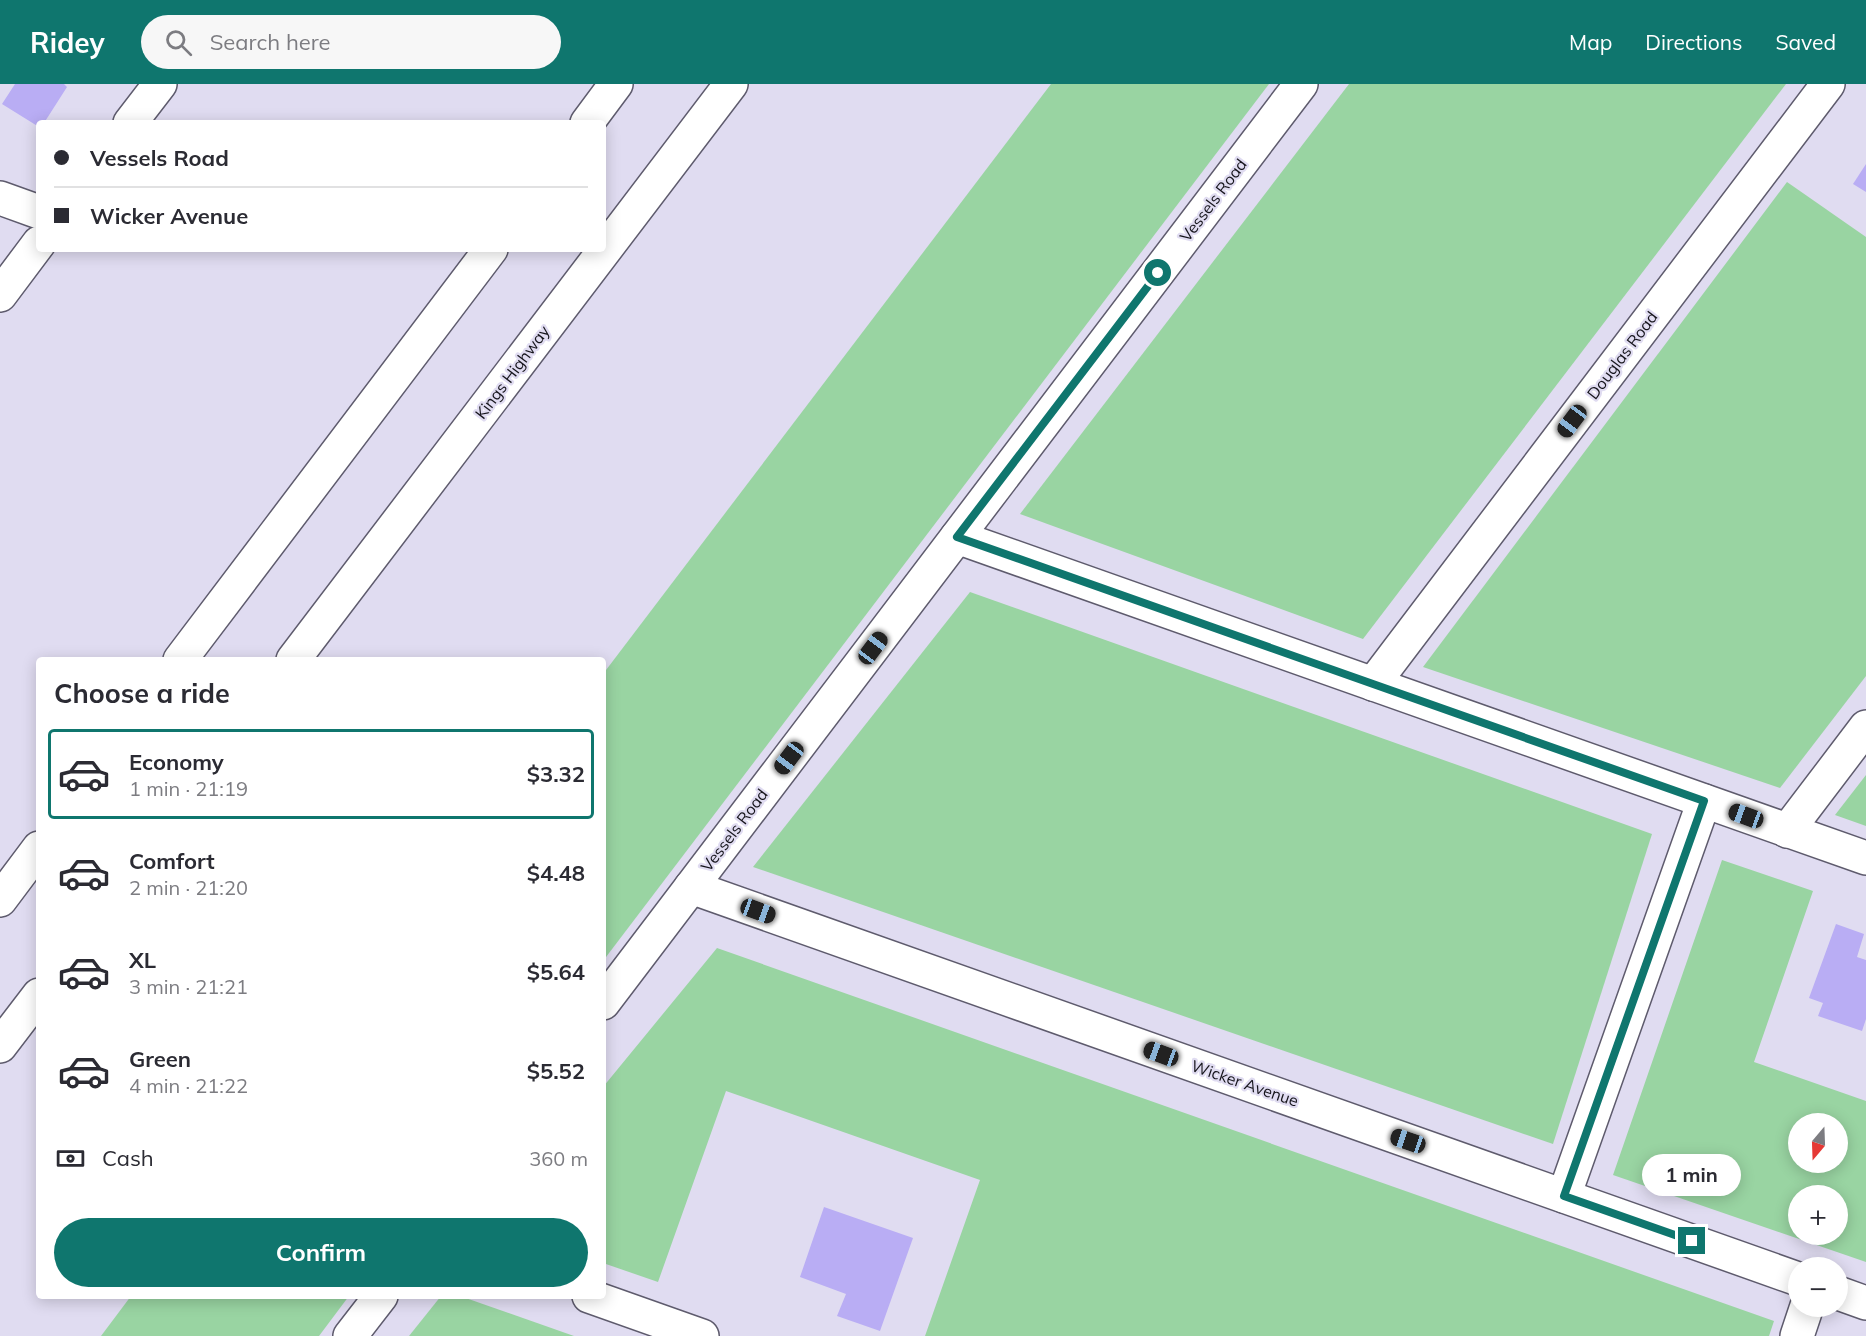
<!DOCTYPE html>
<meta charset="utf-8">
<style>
body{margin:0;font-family:Mulish,sans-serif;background:#f7f7f7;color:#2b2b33;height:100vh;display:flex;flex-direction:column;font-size:22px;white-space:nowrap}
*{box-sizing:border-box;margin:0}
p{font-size:20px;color:#7c7c81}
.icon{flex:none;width:33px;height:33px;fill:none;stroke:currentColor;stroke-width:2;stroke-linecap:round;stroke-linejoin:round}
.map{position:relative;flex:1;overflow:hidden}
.sheet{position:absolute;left:36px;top:573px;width:570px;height:642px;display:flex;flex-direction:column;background:#fff;border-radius:6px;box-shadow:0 3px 15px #0003}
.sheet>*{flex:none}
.top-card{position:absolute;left:36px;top:36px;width:570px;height:132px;border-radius:6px;box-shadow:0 3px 15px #0003;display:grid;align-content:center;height:132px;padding:0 18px;background:#fff}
.needle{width:39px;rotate:199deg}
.tools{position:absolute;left:1788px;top:1029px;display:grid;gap:12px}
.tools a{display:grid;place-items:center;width:60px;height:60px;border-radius:50%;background:#fff;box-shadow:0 3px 15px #0003;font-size:30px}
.end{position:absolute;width:27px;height:27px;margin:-14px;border:8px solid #0f766e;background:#fff;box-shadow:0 0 0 3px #fff}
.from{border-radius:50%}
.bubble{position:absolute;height:42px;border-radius:21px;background:#fff;box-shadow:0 3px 15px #0003;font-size:20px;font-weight:700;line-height:42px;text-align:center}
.car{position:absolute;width:18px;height:36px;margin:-18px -9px;border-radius:8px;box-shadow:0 0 4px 2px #0007;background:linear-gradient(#222 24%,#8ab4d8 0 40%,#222 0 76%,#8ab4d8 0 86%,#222 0)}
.top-card b{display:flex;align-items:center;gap:21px;height:57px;font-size:22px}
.top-card b+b{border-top:2px solid #e1e1e2}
.top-card i{width:15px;height:15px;background:#2b2b33}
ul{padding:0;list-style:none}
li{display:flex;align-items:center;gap:18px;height:90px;margin:0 12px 9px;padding:0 6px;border:3px solid transparent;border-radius:6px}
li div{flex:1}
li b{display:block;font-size:22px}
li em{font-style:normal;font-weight:700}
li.selected{border-color:#0f766e}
li>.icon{width:54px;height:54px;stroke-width:1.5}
h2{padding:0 18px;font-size:27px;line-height:72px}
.pay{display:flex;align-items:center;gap:15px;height:66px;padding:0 18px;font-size:22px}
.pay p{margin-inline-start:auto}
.action{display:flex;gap:12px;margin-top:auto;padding:12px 18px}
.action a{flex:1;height:69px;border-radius:36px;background:#0f766e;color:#fff;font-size:24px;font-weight:700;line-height:69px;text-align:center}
header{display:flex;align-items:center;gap:36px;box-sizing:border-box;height:84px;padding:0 30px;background:#0f766e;color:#fff}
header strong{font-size:28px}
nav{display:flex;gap:33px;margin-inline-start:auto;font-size:21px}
.search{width:420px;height:54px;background:#f7f7f7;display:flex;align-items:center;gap:15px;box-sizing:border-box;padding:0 21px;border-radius:33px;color:#7c7c81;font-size:22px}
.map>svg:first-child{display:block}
.green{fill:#99d4a2;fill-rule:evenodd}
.building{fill:#b9adf4}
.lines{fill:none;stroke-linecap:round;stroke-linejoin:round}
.minor-casing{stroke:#5e5b6d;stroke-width:36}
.major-casing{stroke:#5e5b6d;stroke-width:36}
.minor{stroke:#fff;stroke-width:33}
.major{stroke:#fff;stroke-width:33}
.route{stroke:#0f766e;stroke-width:8}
.labels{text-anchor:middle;stroke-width:4.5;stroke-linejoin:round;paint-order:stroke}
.street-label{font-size:16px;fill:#15141b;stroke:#e0dcf1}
</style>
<header>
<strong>Ridey</strong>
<div class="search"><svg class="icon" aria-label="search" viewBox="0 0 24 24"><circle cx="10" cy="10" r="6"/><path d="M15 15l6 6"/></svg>Search here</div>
<nav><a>Map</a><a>Directions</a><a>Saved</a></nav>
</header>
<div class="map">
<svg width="1866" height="1252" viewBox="0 0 1866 1252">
<rect width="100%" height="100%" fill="#e0dcf1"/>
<g class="green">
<path d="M 1051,0 L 1269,0 L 603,877 L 603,590 Z"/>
<path d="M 1349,0 L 1786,0 L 1363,555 L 1020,430 Z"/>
<path d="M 1787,98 L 1866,153 L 1866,592 L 1780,704 L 1423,583 Z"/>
<path d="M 970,508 L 1652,750 L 1553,1060 L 753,783 Z"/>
<path d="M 1866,691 L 1866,742 L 1835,731 Z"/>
<path d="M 1722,776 L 1813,807 L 1754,978 L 1866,1017 L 1866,1178 L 1613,1091 ZM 1798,1040 L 1838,1040 L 1838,1078 L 1798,1078 ZM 1798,1112 L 1838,1112 L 1838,1150 L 1798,1150 Z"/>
<path d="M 717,864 L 1774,1237 L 1769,1252 L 925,1252 L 980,1096 L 726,1007 L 658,1198 L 603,1179 L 603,1003 Z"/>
<path d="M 131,1212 L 349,1212 L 319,1252 L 101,1252 Z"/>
<path d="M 441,1212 L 460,1212 L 574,1252 L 409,1252 Z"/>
</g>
<g class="building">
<path d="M 15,0 L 64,0 L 67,3 L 44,39 L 39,39 L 39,43 L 2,20 Z"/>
<path d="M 1866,80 L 1866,108 L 1853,100 Z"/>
<path d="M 1836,840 L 1864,850 L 1857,873 L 1866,876 L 1866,935 L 1862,947 L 1818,932 L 1823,919 L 1809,914 Z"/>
<path d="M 824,1123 L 913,1154 L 880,1247 L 837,1232 L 846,1210 L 800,1193 Z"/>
</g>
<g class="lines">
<defs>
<g id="minor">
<path d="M 130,39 L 160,0"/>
<path d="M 0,114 L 39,128"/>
<path d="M 0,211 L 39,159"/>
<path d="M 957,453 L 1866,774"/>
<path d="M 1373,600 L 1828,0"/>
<path d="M 1787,747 L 1866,643"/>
<path d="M 691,803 L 1798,1195"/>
<path d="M 603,919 L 1301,0"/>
<path d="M 1564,1112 L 1704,717"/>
<path d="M 1838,1209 L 1866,1219"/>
<path d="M 589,1212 L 702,1252"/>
<path d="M 350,1252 L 381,1212"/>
<path d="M 1797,1252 L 1807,1222"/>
</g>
<g id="major">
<path d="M 587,39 L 616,0"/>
<path d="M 180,576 L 491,165"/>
<path d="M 293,576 L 731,0"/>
<path d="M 0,816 L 39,764"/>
<path d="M 0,962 L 39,911"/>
</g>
</defs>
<use href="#minor" class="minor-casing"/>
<use href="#major" class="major-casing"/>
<use href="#minor" class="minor"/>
<use href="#major" class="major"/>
</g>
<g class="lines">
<path class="route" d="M 1158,189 L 957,453 L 1704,717 L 1564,1112 L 1692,1157"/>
</g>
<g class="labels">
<g class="street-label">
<text transform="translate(1213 116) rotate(-53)" y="6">Vessels Road</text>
<text transform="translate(1622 271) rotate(-53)" y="6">Douglas Road</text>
<text transform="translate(512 288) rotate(-53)" y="6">Kings Highway</text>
<text transform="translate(734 746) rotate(-53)" y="6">Vessels Road</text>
<text transform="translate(1245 999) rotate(19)" y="6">Wicker Avenue</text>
</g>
</g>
</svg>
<div class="tools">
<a><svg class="needle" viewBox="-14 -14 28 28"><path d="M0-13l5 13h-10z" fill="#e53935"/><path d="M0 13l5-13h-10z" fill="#7c7c81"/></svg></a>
<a>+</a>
<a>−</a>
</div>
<i class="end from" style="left:1158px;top:189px"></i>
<i class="end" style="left:1692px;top:1157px"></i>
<div class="bubble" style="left:1642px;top:1070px;width:99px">1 min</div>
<i class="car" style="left:1572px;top:337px;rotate:217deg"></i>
<i class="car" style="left:873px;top:564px;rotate:37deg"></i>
<i class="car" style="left:789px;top:674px;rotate:217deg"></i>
<i class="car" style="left:1746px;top:732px;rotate:290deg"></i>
<i class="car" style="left:758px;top:827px;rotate:110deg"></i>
<i class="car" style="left:1161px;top:970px;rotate:290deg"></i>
<i class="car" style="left:1408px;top:1057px;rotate:289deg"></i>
<div class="top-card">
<b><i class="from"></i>Vessels Road</b>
<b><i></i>Wicker Avenue</b>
</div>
<section class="sheet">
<h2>Choose a ride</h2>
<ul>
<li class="selected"><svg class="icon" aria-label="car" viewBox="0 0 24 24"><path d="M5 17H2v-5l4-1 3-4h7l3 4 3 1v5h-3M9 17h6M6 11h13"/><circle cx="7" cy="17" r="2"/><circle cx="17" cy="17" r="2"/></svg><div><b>Economy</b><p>1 min · 21:19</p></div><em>$3.32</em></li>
<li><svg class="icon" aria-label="car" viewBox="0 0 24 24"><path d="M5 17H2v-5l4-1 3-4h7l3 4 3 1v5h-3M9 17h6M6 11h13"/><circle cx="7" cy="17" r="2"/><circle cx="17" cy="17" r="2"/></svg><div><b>Comfort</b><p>2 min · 21:20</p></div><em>$4.48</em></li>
<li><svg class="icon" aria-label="car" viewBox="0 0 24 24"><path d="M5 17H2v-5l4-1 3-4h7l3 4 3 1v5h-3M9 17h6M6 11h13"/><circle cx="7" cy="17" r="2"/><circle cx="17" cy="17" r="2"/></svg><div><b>XL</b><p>3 min · 21:21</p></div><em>$5.64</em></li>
<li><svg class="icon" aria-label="car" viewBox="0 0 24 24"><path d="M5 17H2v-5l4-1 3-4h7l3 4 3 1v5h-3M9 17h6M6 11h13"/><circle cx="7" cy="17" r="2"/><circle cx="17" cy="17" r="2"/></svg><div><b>Green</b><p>4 min · 21:22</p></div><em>$5.52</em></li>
</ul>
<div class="pay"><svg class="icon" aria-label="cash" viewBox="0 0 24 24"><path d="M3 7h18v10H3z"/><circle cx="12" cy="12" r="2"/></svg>Cash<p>360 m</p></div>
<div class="action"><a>Confirm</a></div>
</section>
</div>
